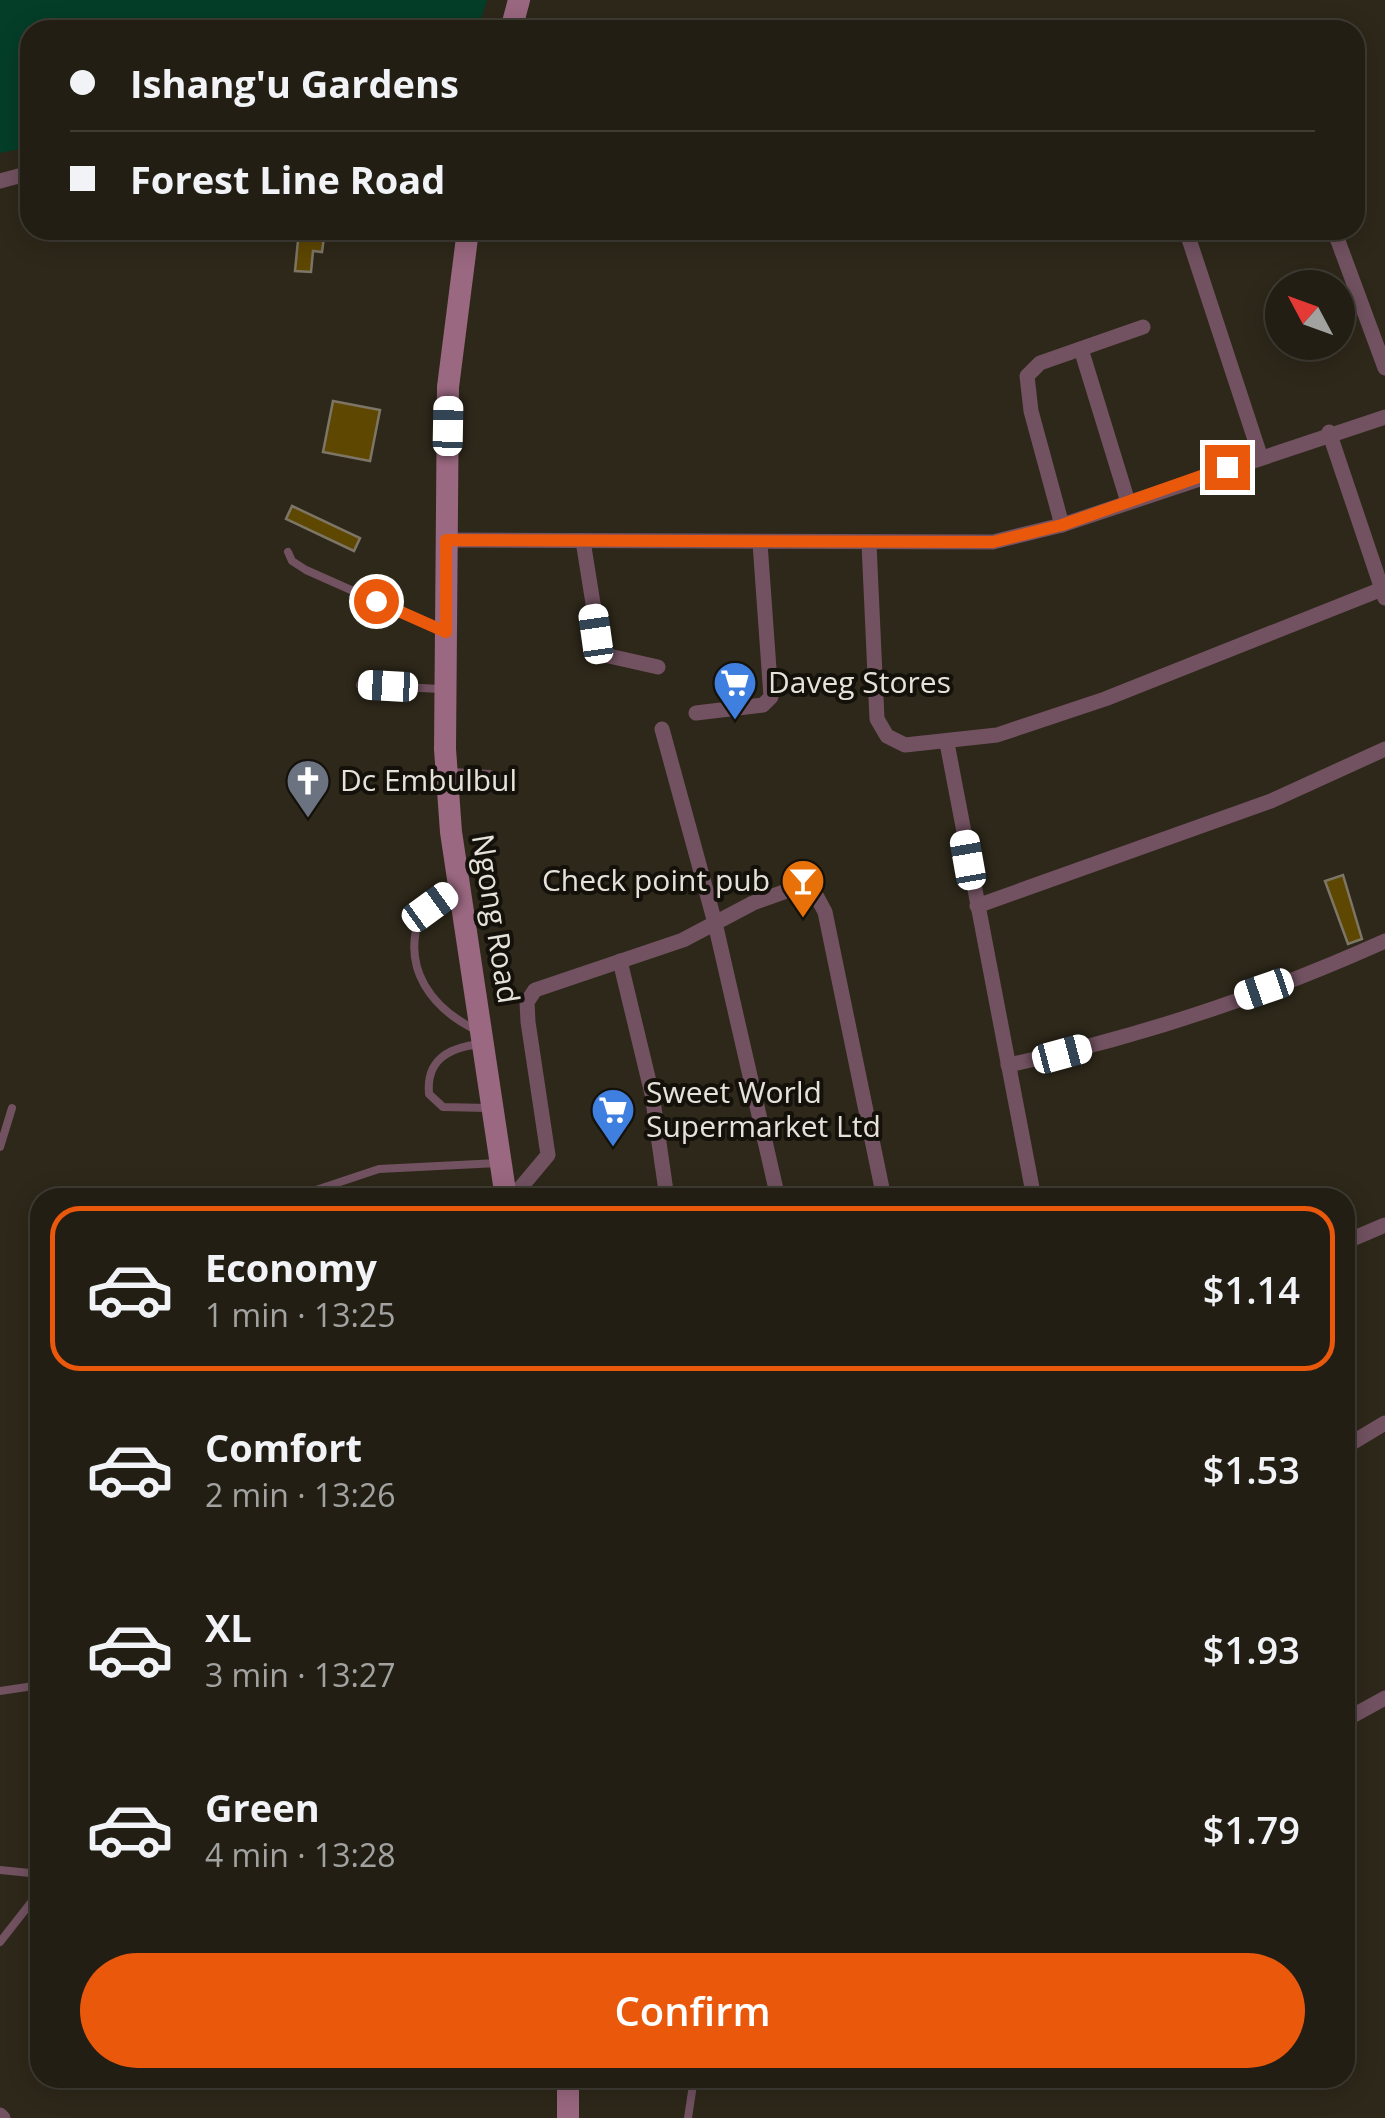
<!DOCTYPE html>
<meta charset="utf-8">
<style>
body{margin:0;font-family:"Open Sans",sans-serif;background:#2a271d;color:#f1f3f6;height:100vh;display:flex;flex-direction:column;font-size:38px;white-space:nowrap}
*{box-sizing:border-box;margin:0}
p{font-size:32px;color:#a2a2a0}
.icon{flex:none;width:55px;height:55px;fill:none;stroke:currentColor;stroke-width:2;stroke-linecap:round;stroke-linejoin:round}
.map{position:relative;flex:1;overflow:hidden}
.details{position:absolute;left:30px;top:1188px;width:1325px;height:900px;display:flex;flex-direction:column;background:#221e14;border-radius:30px;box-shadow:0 5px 25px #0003,0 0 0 2px #3f3c34}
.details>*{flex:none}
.banner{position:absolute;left:20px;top:20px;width:1345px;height:220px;border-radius:30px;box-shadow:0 5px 25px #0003,0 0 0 2px #3f3c34;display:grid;align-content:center;height:220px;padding:0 50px;background:#221e14}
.needle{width:65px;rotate:311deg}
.controls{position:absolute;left:1265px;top:270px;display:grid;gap:20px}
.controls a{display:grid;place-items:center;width:90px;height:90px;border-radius:50%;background:#221e14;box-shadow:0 5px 25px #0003,0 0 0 2px #3f3c34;font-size:50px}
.end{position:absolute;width:45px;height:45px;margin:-22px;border:12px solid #ea580c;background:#fff;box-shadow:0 0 0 5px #fff}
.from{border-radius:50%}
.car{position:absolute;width:30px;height:60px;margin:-30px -15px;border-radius:12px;box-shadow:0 0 8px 2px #0007;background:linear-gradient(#fff 24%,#345 0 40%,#fff 0 76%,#345 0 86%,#fff 0)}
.banner b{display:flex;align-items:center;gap:35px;height:95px;font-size:38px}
.banner b+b{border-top:2px solid #3f3c34}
.banner i{width:25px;height:25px;background:#f1f3f6}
ul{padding:18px 0 0;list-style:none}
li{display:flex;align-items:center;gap:30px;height:165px;margin:0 20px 15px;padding:0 30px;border:5px solid transparent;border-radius:30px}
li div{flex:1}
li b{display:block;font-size:38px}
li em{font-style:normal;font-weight:600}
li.current{border-color:#ea580c}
li>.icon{width:90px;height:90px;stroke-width:1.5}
.action{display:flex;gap:20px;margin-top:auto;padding:20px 50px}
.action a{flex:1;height:115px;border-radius:60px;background:#ea580c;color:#fff;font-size:40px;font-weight:600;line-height:115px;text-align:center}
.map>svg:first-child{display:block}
.green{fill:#043e28}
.building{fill:#5e4700;stroke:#7d7666;stroke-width:2.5}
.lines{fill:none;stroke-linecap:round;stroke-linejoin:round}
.service{stroke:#725261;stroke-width:8}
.minor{stroke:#725261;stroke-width:15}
.secondary{stroke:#9a6880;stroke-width:22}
.route{stroke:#ea580c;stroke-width:12}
.labels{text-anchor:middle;stroke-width:8;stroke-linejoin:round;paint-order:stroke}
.poi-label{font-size:30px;fill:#e6e2d9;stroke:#14110b;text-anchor:start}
.street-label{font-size:30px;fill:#e6e2d9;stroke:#14110b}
</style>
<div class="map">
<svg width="1385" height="2118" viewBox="0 0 1385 2118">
<rect width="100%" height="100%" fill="#2e281a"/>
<path class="green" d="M 0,0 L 487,0 L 478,30 L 30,30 L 30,147 L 0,153 Z"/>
<g class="building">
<path d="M 299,230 L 325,230 L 322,252 L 313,251 L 311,272 L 295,271 Z"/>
<path d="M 333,401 L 380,410 L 370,461 L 323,452 Z"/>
<path d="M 292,506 L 360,538 L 354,551 L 286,519 Z"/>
<path d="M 1343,875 L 1362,939 L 1348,944 L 1325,881 Z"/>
</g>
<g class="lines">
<g class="service">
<path d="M 288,552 L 292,561 L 306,570 L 441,630"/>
<path d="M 360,685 L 441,689"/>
<path d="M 451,772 L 490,774 L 506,782"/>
<path d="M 457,887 L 420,916 C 401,969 432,1009 478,1031"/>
<path d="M 479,1044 C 448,1048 426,1060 429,1094 L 443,1107 L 487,1108"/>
<path d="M 0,1147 L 12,1108"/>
<path d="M 307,1193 L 379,1169 L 498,1163"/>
<path d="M 0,1691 L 40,1685"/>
<path d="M 0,1870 L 40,1874"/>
<path d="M 0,1942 L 40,1891"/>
<path d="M 688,2118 L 694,2078"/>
</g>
<g class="minor">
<path d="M 0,181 L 30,173"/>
<path d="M 1186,230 L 1260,455"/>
<path d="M 1334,230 L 1385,368"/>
<path d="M 1081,349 L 1128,502"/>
<path d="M 1329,432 L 1385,598"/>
<path d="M 1062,525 L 1031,411 L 1027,376 L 1040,363 L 1143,327"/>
<path d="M 446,540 L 993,542 L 1062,525 L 1385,417"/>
<path d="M 583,541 L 600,647 L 609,656 L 658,667"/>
<path d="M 869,544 L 877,719 L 887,736 L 905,745 L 997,735 L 1105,699 L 1382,589"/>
<path d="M 696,713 L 763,705 L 771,697 L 760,543"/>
<path d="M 662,729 L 715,923 L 778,1198"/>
<path d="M 947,743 L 1034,1198"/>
<path d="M 977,906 L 1271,801 L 1385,749"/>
<path d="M 620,961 L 652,1094 L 667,1198"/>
<path d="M 1008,1065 C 1137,1038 1265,995 1385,941"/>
<path d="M 512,1198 L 548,1155 L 528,1022 L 527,1002 L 535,990 L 683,940 L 753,903 L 795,888 L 817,897 L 825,912 L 884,1198"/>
<path d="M 1345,1242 L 1385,1225"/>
<path d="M 1345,1447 L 1385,1423"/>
<path d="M 1345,1720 L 1385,1698"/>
<path d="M 0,2115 L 3,2118"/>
</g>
<g class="secondary">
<path d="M 511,30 L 519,0"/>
<path d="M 468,230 L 448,387 L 445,749 L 451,832 L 506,1198"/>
<path d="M 568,2118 L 568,2078"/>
</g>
</g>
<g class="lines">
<path class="route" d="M 376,601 L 446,632 L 446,540 L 993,542 L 1062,525 L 1227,467"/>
</g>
<defs>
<symbol id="supermarket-pin" viewBox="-11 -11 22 30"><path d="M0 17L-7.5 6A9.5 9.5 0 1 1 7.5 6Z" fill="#3f7fe0" stroke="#14110b"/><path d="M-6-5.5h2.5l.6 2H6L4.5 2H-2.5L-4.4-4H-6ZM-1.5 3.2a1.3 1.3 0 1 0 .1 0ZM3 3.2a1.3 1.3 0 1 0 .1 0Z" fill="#fff"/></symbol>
<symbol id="church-pin" viewBox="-11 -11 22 30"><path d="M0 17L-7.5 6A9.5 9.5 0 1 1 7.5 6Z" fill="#6b7280" stroke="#14110b"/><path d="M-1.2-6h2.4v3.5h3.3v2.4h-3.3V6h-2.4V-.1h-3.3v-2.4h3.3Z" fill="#fff"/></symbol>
<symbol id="bar-pin" viewBox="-11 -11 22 30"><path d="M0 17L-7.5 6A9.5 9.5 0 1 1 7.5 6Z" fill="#e8710a" stroke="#14110b"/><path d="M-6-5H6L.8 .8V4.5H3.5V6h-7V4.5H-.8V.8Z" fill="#fff"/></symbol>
</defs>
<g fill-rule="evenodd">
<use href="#supermarket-pin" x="710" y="658" width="50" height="68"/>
<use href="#church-pin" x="283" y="756" width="50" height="68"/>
<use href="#bar-pin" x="778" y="856" width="50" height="68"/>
<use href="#supermarket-pin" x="588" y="1085" width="50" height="68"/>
</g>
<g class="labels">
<g class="poi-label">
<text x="768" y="693">Daveg Stores</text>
<text x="340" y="791">Dc Embulbul</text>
<text x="770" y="891" text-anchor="end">Check point pub</text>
<text x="646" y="1103">Sweet World<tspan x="646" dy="34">Supermarket Ltd</tspan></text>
</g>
<g class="street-label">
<text transform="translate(495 919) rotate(81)" y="10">Ngong Road</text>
</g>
</g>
</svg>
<div class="controls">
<a><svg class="needle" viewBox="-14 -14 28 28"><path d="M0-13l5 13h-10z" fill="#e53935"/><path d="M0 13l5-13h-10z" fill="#a2a2a0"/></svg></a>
</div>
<i class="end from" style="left:376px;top:601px"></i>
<i class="end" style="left:1227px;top:467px"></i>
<i class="car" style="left:448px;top:426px;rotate:1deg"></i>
<i class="car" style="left:596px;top:634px;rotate:352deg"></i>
<i class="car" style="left:388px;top:686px;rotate:273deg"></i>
<i class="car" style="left:968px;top:860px;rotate:350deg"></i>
<i class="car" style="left:430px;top:907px;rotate:54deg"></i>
<i class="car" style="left:1264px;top:989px;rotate:251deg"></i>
<i class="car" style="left:1062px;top:1054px;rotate:75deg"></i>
<div class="banner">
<b><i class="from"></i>Ishang'u Gardens</b>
<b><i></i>Forest Line Road</b>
</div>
<section class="details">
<ul>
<li class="current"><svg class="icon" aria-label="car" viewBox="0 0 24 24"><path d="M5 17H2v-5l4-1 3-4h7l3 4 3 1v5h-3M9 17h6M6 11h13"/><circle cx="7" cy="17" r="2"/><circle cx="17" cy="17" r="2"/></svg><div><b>Economy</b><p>1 min · 13:25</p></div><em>$1.14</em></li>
<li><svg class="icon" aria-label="car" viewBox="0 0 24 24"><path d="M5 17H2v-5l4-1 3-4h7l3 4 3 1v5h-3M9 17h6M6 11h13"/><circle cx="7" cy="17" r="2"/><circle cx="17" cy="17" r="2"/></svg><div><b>Comfort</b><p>2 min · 13:26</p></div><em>$1.53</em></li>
<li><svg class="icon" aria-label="car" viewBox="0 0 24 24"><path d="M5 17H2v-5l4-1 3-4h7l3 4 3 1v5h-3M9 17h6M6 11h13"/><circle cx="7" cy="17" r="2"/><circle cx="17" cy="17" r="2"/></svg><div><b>XL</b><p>3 min · 13:27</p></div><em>$1.93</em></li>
<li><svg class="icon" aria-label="car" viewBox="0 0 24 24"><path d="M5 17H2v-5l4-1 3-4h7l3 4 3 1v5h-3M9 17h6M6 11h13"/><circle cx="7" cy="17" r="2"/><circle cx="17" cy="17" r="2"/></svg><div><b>Green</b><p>4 min · 13:28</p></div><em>$1.79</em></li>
</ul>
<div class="action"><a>Confirm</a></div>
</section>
</div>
